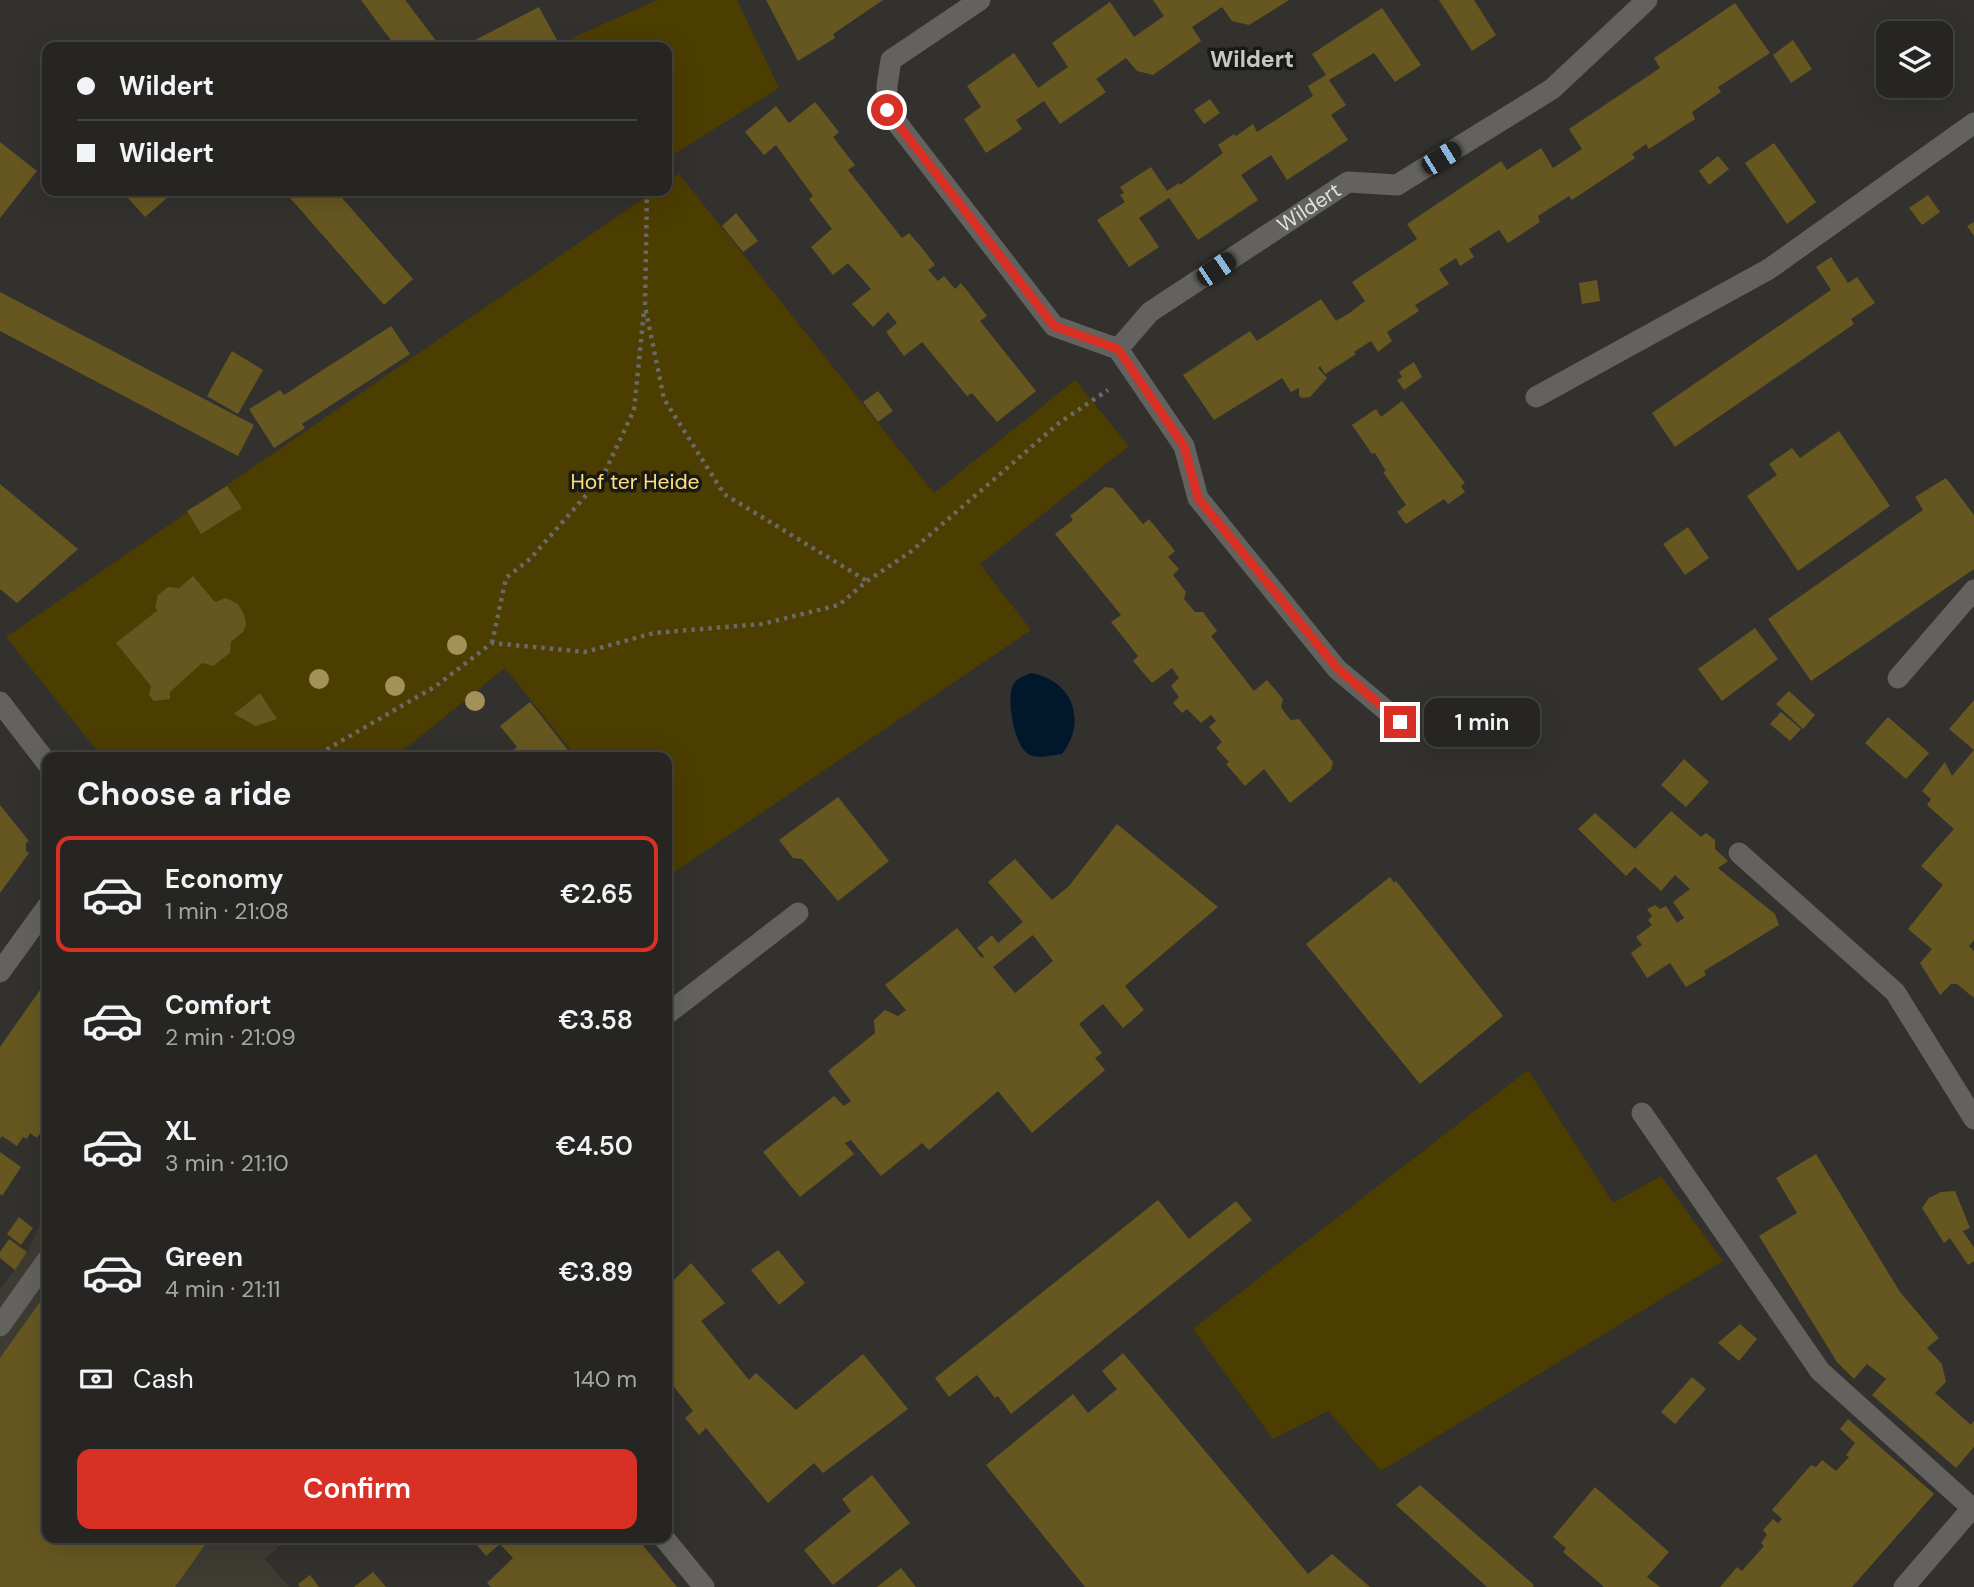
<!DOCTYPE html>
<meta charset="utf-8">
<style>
body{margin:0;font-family:"DM Sans",sans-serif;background:#2e2d2a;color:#f1f3f6;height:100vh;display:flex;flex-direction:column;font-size:26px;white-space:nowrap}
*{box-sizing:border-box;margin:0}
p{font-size:23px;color:#a4a5a5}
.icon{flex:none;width:38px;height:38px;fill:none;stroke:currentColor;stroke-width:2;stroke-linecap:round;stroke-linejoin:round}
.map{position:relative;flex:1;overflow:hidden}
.details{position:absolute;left:42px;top:752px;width:630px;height:791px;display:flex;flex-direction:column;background:#262522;border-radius:14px;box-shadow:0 7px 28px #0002,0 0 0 2px #424240}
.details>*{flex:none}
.hud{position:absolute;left:42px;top:42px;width:630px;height:154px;border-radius:14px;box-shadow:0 7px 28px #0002,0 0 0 2px #424240;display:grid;align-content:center;height:154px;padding:0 35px;background:#262522}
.fabs{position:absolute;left:1876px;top:21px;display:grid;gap:14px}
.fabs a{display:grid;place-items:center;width:77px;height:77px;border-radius:14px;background:#262522;box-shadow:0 7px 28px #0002,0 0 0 2px #424240;font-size:35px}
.end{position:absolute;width:32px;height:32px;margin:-16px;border:9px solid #d93025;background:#fff;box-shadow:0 0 0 4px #fff}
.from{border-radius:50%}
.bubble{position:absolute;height:49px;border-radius:14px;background:#262522;box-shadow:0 7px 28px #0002,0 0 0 2px #424240;font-size:23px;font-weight:600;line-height:49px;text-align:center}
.car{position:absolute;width:21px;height:42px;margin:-21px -10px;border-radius:9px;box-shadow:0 0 5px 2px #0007;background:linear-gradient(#222 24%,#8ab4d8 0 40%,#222 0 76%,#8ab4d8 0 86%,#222 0)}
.hud b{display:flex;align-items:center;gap:24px;height:66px;font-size:26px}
.hud b+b{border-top:2px solid #424240}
.hud i{width:18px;height:18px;background:#f1f3f6}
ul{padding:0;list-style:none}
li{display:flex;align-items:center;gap:21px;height:116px;margin:0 14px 10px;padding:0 21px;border:4px solid transparent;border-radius:14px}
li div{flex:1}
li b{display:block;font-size:26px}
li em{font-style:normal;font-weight:600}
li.selected{border-color:#d93025}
li>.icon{width:63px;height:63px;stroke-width:1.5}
h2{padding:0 35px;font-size:32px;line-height:84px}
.pay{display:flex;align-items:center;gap:18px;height:77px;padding:0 35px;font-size:26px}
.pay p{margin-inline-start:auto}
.action{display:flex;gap:14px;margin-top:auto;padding:14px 35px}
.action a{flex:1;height:80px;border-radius:14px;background:#d93025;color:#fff;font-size:28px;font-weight:600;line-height:80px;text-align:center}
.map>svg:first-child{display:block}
.built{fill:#3d3b32}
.green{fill:#4c3d00}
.water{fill:#01182c}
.building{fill:#665721;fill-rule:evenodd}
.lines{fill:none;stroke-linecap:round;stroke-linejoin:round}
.path{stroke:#6a6966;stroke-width:4.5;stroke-dasharray:3.5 5;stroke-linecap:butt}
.minor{stroke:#63625f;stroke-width:21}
.tree{fill:#a29159}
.route{stroke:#d93025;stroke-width:9}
.labels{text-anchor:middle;stroke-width:7;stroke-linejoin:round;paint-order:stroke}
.street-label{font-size:21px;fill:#dfdfdd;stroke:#191918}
.park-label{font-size:21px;fill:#fde07c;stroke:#191918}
.neighbourhood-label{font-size:23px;font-weight:bold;fill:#c7c6c2;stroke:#191918}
</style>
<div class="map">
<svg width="1974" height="1587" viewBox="0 0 1974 1587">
<rect width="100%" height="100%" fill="#32312e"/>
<path class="built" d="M 47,1209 L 47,1538 L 289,1538 L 265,1559 L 289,1587 L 0,1587 L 0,1290 L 27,1253 Z"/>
<g class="green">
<path d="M 657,0 L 737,0 L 779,88 L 676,153 L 667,152 L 667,47 L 576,47 L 572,38 Z"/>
<path d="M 679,174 L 934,493 L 1075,380 L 1129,446 L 980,564 L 1031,630 L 670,875 L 667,870 L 667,758 L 577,758 L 505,668 L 394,758 L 103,758 L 6,637 L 647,196 L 654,191 L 667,191 L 667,182 Z"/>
<path d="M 1528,1070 L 1613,1203 L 1661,1176 L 1723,1261 L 1381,1471 L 1328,1411 L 1273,1439 L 1193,1329 Z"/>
</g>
<path class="water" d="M 1031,673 C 1072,680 1088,721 1062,754 C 1053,755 1038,759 1030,755 C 1014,748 1006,699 1013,685 C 1017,678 1024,676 1031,673 Z"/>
<g class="building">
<path d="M 361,0 L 405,0 L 441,47 L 396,47 Z"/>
<path d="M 766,0 L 883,0 L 833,34 L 835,38 L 798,61 Z"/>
<path d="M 1153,0 L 1289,0 L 1249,25 L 1232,21 L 1222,7 L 1192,27 L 1201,41 L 1153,75 L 1137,71 L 1126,58 L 1096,79 L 1106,92 L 1076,113 L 1060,124 L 1044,101 L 1016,120 L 1022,129 L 986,153 L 964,119 L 981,107 L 967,86 L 1014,53 L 1038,88 L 1068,67 L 1052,43 L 1110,2 L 1134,37 L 1164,16 Z"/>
<path d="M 1439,0 L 1474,0 L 1496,35 L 1472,51 Z"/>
<path d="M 1735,3 L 1770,53 L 1718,87 L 1721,92 L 1692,112 L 1695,119 L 1649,149 L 1646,144 L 1632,154 L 1635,158 L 1572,200 L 1569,196 L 1538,216 L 1540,222 L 1508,243 L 1499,230 L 1469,249 L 1474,257 L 1460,266 L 1456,258 L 1439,269 L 1449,284 L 1415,305 L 1419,311 L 1387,332 L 1392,341 L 1378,352 L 1371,341 L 1354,352 L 1356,354 L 1325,374 L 1320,366 L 1318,368 L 1327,378 L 1310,397 L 1301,398 L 1299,395 L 1299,388 L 1291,392 L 1282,378 L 1214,420 L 1183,375 L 1250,331 L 1257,341 L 1321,299 L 1336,321 L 1351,312 L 1365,301 L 1352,282 L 1417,239 L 1407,224 L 1501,161 L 1507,170 L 1541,148 L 1553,168 L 1582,149 L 1569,129 L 1660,68 L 1654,58 Z"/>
<path d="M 539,7 L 557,40 L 544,47 L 479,47 L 473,41 Z"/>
<path d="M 1382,8 L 1421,65 L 1395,82 L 1374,53 L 1329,80 L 1346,105 L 1331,115 L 1348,140 L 1287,180 L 1271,155 L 1241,175 L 1258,200 L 1198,240 L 1169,198 L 1139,218 L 1159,247 L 1129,267 L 1097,220 L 1125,202 L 1120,195 L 1124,193 L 1120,187 L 1151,167 L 1167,191 L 1179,183 L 1180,185 L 1223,153 L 1218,145 L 1234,134 L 1236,136 L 1253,124 L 1257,132 L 1313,96 L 1308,86 L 1326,75 L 1312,54 Z"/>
<path d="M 1793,40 L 1812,69 L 1791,83 L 1773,55 Z"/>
<path d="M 1210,99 L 1220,113 L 1204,124 L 1194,110 Z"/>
<path d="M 815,102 L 839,132 L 833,137 L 855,165 L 848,170 L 902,238 L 909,233 L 922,248 L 935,265 L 928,270 L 938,281 L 944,276 L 955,289 L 961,283 L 987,316 L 980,321 L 1036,391 L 997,422 L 972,393 L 967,396 L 922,342 L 904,356 L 886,332 L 897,323 L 888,312 L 873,327 L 852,304 L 871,289 L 848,263 L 833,275 L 811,247 L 832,229 L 809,199 L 813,196 L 776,145 L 764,155 L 745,132 L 776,106 L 789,123 Z"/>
<path d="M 0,142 L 37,171 L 0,218 Z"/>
<path d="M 1774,143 L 1816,202 L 1787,224 L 1745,163 Z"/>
<path d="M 1718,156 L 1729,169 L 1709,185 L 1699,171 Z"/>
<path d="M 136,191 L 175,191 L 145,217 L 128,198 Z"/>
<path d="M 284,191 L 336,191 L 413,279 L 384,305 Z"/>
<path d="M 1928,195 L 1940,212 L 1922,225 L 1909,208 Z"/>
<path d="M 736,213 L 758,241 L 743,252 L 722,226 Z"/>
<path d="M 1974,222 L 1974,236 L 1967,226 Z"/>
<path d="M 1831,257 L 1848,283 L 1857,277 L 1875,303 L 1851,319 L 1854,324 L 1675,447 L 1652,413 L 1831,290 L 1816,267 Z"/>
<path d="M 1597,280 L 1600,301 L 1582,304 L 1579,283 Z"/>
<path d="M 0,292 L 254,425 L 238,456 L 0,331 Z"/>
<path d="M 391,326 L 410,354 L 302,424 L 305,428 L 274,448 L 249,409 L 280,390 L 284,395 Z"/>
<path d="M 232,351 L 263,370 L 238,414 L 207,396 Z"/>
<path d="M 1414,362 L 1422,377 L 1404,390 L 1397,380 L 1402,377 L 1399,372 Z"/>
<path d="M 878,391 L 893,411 L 878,422 L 863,402 Z"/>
<path d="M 1402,401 L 1465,483 L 1461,486 L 1465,492 L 1448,504 L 1444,499 L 1406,524 L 1397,512 L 1406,505 L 1383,472 L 1386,471 L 1375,453 L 1372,454 L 1352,425 L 1376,409 L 1381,417 Z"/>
<path d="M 1839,431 L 1890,506 L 1798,571 L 1747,496 L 1777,475 L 1769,464 L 1792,448 L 1800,458 Z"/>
<path d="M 1946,478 L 1974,515 L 1974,569 L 1811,681 L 1768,619 L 1923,510 L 1915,497 Z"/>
<path d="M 0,484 L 78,549 L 17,603 L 0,589 Z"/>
<path d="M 227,486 L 242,508 L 201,534 L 187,511 Z"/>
<path d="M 1105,487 L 1113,488 L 1143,524 L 1149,519 L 1175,551 L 1168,557 L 1179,569 L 1173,575 L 1186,592 L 1184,599 L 1195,612 L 1203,612 L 1217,631 L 1211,636 L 1254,691 L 1267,680 L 1283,699 L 1281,707 L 1285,713 L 1291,720 L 1299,719 L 1333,762 L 1331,770 L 1290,803 L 1264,769 L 1245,786 L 1226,764 L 1229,762 L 1216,748 L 1222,742 L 1209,727 L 1216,721 L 1211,715 L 1201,723 L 1187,709 L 1182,713 L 1173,703 L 1179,697 L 1171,686 L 1179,678 L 1172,668 L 1152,683 L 1133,661 L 1138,656 L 1111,622 L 1121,615 L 1055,534 L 1073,520 L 1070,516 Z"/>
<path d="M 1688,527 L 1709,558 L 1685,575 L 1663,544 Z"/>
<path d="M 193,576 L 215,602 L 226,598 L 238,604 L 244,615 L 246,624 L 244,631 L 231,642 L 230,653 L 213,666 L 202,663 L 170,692 L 170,699 L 154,701 L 149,695 L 151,686 L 116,643 L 158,610 L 155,608 L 158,595 L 168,587 L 179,588 Z"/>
<path d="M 1755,628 L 1778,659 L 1722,701 L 1698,669 Z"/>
<path d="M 1789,691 L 1815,715 L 1803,729 L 1776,704 Z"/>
<path d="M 260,693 L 277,719 L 256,726 L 234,714 Z"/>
<path d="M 1974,700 L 1974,940 L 1969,946 L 1974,951 L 1974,998 L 1957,984 L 1951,984 L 1940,995 L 1920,963 L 1932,949 L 1908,929 L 1943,885 L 1921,866 L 1954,829 L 1927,805 L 1931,799 L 1922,791 L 1945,762 L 1952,776 L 1974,750 L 1949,729 Z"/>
<path d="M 530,702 L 546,722 L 574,758 L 504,758 L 517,747 L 500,726 Z"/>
<path d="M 1781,712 L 1801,729 L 1790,741 L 1770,724 Z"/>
<path d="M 1888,717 L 1929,753 L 1906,779 L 1865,743 Z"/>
<path d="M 1684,759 L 1709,782 L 1686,807 L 1661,785 Z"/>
<path d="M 838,797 L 889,861 L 838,901 L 802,859 L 793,858 L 779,840 Z"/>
<path d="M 0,805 L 29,841 L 26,843 L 26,851 L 29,853 L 0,893 Z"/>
<path d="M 1671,811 L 1701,837 L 1706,833 L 1715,840 L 1715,849 L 1728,861 L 1718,868 L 1775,914 L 1779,925 L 1704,971 L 1706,975 L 1686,987 L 1670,963 L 1647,978 L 1631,953 L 1642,945 L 1636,937 L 1652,925 L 1648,920 L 1652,916 L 1647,909 L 1655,905 L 1660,909 L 1666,906 L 1677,923 L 1684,918 L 1673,902 L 1690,889 L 1675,875 L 1661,891 L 1635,867 L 1626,876 L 1578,829 L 1595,813 L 1635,849 Z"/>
<path d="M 1117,824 L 1218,907 L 1125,986 L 1144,1010 L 1123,1028 L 1103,1004 L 1079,1024 L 1102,1053 L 1095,1058 L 1105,1070 L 1032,1133 L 998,1091 L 929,1150 L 922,1143 L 881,1176 L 851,1140 L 845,1143 L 854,1154 L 800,1197 L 763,1152 L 834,1096 L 844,1106 L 851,1101 L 828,1071 L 875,1033 L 874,1020 L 885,1010 L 898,1016 L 906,1010 L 885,985 L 957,928 L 982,958 L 984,956 L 977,948 L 992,935 L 998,943 L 1023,922 L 988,882 L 1015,859 L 1052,900 L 1069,886 ZM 1033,935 L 1053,961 L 1015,993 L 993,967 Z"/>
<path d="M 1390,877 L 1394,883 L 1396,881 L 1503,1016 L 1420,1084 L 1306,944 Z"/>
<path d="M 47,980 L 47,1121 L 37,1138 L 30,1133 L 27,1139 L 23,1137 L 17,1146 L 2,1136 L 0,1139 L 0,1047 Z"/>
<path d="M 0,1152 L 21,1167 L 2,1196 L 0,1194 Z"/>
<path d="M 1816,1154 L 1900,1292 L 1939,1338 L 1927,1348 L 1942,1364 L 1946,1382 L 1935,1393 L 1971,1425 L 1974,1421 L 1974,1447 L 1956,1468 L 1872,1395 L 1886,1379 L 1867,1364 L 1854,1379 L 1837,1362 L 1759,1236 L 1797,1213 L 1776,1178 Z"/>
<path d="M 47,1168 L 47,1185 L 40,1180 Z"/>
<path d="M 1955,1191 L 1970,1228 L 1963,1231 L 1974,1248 L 1974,1261 L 1968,1265 L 1950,1238 L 1944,1243 L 1922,1208 L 1929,1198 L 1941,1192 Z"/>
<path d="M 1158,1200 L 1189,1239 L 1236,1201 L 1252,1220 L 1011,1414 L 998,1396 L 995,1398 L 977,1375 L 949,1397 L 935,1378 Z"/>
<path d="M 19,1217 L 33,1228 L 21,1245 L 7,1234 Z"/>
<path d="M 9,1239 L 27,1252 L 15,1270 L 0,1258 L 0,1252 Z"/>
<path d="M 778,1250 L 805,1283 L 779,1305 L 751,1270 Z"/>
<path d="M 691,1263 L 725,1303 L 701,1321 L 749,1380 L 756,1373 L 796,1410 L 863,1354 L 908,1409 L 823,1473 L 814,1463 L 768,1503 L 706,1428 L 699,1435 L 685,1418 L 693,1411 L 667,1378 L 667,1287 Z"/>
<path d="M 47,1292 L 47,1538 L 210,1538 L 175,1587 L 0,1587 L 0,1358 Z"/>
<path d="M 1740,1324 L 1757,1339 L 1739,1361 L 1718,1343 Z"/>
<path d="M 1123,1353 L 1308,1574 L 1332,1554 L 1370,1587 L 1085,1587 L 986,1465 L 1073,1394 L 1088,1413 L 1117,1389 L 1102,1371 Z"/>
<path d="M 1692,1377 L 1706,1389 L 1675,1424 L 1661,1412 Z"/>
<path d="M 1848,1419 L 1934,1494 L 1852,1587 L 1720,1587 L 1737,1567 L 1742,1571 L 1764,1546 L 1761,1543 L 1767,1535 L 1763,1530 L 1773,1519 L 1778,1523 L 1782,1519 L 1772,1510 L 1811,1465 L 1816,1467 L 1822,1460 L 1836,1471 L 1849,1457 L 1846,1455 L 1855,1443 L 1840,1429 Z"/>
<path d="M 872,1475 L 910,1523 L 833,1585 L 804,1550 L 851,1511 L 842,1499 Z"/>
<path d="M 1420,1485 L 1534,1585 L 1533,1587 L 1487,1587 L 1396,1505 Z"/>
<path d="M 1595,1487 L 1669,1552 L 1647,1577 L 1660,1587 L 1604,1587 L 1563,1552 L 1566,1548 L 1553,1537 Z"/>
<path d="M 453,1538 L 469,1538 L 460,1545 Z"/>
<path d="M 471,1538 L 637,1538 L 677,1587 L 491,1587 L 487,1583 L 513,1558 L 500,1544 L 486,1556 Z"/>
<path d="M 901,1568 L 916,1587 L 877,1587 Z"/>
<path d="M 373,1572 L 386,1587 L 354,1587 Z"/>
<path d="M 310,1575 L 319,1587 L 300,1587 L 298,1584 Z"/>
</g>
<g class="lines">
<g class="path">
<path d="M 647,191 L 645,306 L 664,399 L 724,494 L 867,581"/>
<path d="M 492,643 L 506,578 L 530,559 L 603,476 L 634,410 L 644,311"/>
<path d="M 312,758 L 436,686 L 492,643 L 585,652 L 654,633 L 762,624 L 839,605 L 867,581 L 909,553 L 1059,423 L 1108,390"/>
</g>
<g class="minor">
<path id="s1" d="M 980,0 L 891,60 L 887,86 L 887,110 L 1054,326 L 1118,349 L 1150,312 L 1348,182 L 1397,185 L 1552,89 L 1647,0"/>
<path d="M 1118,349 L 1184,446 L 1198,498 L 1337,669 L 1400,722"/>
<path d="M 1536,397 L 1769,269 L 1974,123"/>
<path d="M 1898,678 L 1974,590"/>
<path d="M 0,702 L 47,763"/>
<path d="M 1739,853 L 1895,992 L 1974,1119"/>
<path d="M 0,972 L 47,907"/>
<path d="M 667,1014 L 798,913"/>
<path d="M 1642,1113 L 1820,1371 L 1972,1508"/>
<path d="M 0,1326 L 47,1260"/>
<path d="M 664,1538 L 704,1587"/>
<path d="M 1904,1587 L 1974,1506"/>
</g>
</g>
<g class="tree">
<circle cx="457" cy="645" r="10"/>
<circle cx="319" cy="679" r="10"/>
<circle cx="395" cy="686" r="10"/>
<circle cx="475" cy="701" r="10"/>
</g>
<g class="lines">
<path class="route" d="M 887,110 L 1054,326 L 1118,349 L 1184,446 L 1198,498 L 1337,668 L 1400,722"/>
</g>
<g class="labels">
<g class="street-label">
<text dy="7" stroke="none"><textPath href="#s1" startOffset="738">Wildert</textPath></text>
</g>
<g class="park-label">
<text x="635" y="489">Hof ter Heide</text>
</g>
<g class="neighbourhood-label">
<text x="1252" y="67">Wildert</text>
</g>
</g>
</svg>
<div class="fabs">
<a><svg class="icon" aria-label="layers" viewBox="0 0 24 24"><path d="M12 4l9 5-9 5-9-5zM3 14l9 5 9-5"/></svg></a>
</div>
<i class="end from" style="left:887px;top:110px"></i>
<i class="end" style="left:1400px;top:722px"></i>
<div class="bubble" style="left:1424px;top:698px;width:116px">1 min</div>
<i class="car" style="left:1441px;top:158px;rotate:58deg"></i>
<i class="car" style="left:1216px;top:269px;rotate:56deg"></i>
<div class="hud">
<b><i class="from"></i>Wildert</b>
<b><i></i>Wildert</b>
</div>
<section class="details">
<h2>Choose a ride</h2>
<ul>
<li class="selected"><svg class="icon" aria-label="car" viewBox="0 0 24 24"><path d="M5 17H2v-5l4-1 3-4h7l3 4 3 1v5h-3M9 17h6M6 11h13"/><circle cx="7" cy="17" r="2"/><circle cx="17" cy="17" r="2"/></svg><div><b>Economy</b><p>1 min · 21:08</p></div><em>€2.65</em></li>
<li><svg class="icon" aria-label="car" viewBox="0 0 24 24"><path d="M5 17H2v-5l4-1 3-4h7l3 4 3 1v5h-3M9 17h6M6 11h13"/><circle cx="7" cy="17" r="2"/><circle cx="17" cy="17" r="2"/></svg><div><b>Comfort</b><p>2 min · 21:09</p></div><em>€3.58</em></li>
<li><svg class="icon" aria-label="car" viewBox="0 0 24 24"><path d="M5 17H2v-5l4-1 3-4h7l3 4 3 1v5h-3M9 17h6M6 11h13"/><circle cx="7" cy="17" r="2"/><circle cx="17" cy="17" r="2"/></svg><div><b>XL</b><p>3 min · 21:10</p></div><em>€4.50</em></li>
<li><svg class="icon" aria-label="car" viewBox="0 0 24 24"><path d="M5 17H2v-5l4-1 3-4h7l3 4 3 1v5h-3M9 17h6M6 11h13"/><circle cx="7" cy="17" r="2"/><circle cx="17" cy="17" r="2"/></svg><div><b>Green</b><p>4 min · 21:11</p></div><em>€3.89</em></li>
</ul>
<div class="pay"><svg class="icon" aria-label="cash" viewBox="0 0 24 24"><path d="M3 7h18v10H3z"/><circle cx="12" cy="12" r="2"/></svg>Cash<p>140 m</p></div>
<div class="action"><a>Confirm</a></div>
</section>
</div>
